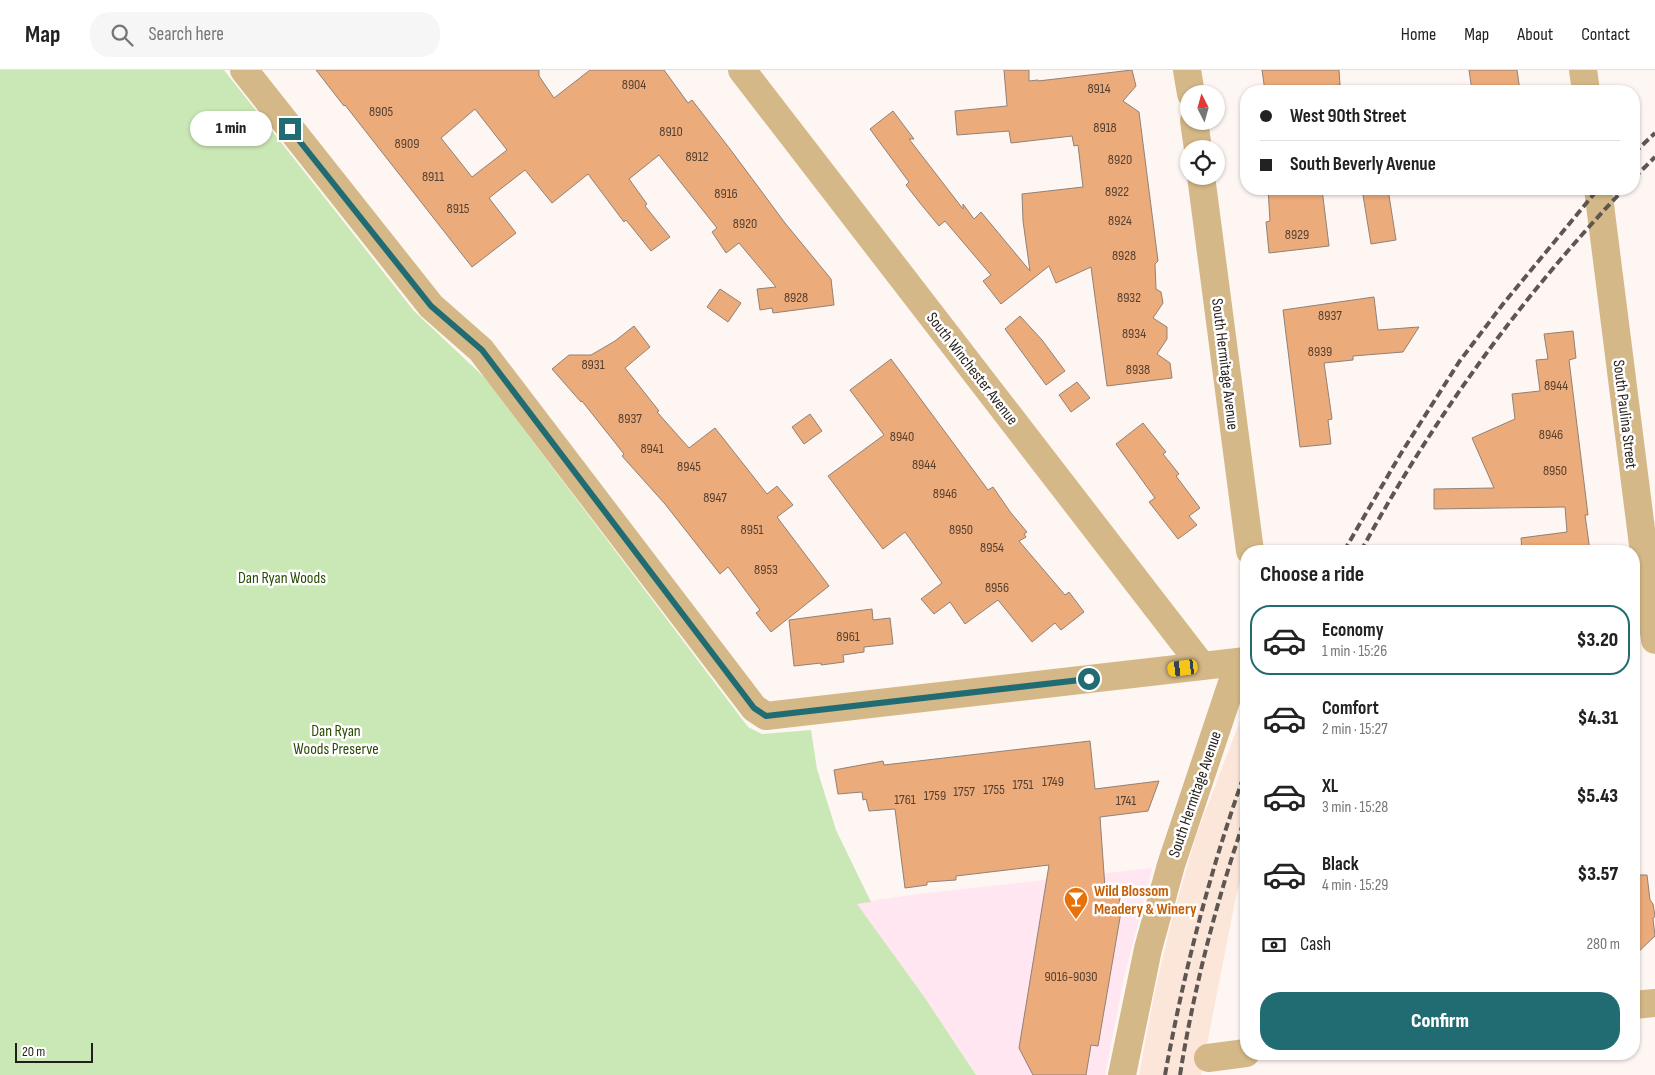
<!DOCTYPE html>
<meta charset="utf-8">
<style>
body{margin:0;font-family:"Sofia Sans Condensed",sans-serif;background:#f6f6f6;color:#222;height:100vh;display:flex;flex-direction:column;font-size:19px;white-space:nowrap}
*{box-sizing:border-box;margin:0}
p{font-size:16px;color:#767676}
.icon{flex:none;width:28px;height:28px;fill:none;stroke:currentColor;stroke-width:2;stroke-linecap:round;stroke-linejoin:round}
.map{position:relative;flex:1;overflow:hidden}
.panel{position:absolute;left:1240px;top:475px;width:400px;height:515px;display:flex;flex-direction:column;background:#fff;border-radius:20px;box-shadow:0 1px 4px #0004}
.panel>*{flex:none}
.hud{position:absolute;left:1240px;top:15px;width:400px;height:110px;border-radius:20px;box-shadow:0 1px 4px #0004;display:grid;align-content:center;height:110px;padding:0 20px;background:#fff}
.needle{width:32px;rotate:354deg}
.fabs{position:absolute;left:1180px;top:15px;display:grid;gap:10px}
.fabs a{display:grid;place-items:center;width:45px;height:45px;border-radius:50%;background:#fff;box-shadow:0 1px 4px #0004;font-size:25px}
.scale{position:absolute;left:15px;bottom:12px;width:78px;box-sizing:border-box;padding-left:5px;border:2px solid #241d19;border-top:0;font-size:14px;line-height:18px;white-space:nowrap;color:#241d19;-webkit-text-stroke:4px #fff;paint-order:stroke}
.end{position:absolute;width:22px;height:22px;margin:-11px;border:6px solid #216c73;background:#fff;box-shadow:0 0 0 2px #fff}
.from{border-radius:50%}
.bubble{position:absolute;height:35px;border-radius:18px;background:#fff;box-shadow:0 1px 4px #0004;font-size:16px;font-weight:800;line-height:35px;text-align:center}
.car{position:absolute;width:15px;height:30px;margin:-15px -8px;border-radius:6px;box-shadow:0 0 4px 1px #0007;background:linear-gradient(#f5c518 24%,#345 0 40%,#f5c518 0 76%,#345 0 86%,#f5c518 0)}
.hud b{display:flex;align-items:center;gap:18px;height:48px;font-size:19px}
.hud b+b{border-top:1px solid #e0e0e0}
.hud i{width:12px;height:12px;background:#222}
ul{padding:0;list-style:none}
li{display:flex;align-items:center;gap:15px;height:70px;margin:0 10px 8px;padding:0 10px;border:2px solid transparent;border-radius:20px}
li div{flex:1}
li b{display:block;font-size:19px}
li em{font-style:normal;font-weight:800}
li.on{border-color:#216c73}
li>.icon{width:45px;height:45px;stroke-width:1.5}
h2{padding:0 20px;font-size:22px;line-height:60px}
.pay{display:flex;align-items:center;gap:12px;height:55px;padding:0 20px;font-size:19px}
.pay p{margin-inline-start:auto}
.cta{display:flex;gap:10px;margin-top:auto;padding:10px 20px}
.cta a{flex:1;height:58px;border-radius:20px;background:#216c73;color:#fff;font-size:20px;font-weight:800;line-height:58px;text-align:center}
header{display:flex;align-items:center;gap:30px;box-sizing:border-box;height:70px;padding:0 25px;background:#fff;border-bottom:1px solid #e0e0e0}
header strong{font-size:24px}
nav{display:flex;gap:28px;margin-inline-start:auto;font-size:18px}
.search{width:350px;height:45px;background:#f6f6f6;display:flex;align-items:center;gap:12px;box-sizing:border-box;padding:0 18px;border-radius:20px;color:#767676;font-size:19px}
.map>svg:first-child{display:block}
.commercial{fill:#ffe6f1}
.built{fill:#fce6da}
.green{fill:#cae8b5}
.building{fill:#ecab7a;stroke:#918176;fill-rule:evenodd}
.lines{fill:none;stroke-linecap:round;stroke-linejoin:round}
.minor{stroke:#d4b887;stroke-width:28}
.rail{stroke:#5d5652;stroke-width:4;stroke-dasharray:8 4;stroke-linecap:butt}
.route{stroke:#216c73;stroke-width:6}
.labels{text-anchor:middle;stroke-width:5;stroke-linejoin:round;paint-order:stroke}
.number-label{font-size:14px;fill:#564031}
.street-label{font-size:16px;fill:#241d19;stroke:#fff}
.park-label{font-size:16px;fill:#294b01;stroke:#fff}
.food-label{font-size:16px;font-weight:bold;fill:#c56008;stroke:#fff;text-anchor:start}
</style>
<header>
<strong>Map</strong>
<div class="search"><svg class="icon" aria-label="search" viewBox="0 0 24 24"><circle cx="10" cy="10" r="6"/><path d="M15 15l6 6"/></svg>Search here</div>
<nav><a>Home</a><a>Map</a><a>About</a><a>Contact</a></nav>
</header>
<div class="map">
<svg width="1655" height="1005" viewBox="0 0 1655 1005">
<rect width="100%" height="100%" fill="#fef6f2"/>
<path class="commercial" d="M 1152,798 L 1124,908 L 1105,1005 L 976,1005 L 925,928 L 856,833 L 918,824 Z"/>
<path class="built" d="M 1246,635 L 1246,798 L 1237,821 L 1201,1005 L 1139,1005 L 1155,920 L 1173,845 L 1196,766 Z"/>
<path class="green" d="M 0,0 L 224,0 L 414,241 L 485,308 L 748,657 L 762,664 L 811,660 L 817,699 L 836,760 L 871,832 L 857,834 L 925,928 L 976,1005 L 0,1005 Z"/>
<g class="building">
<path d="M 316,0 L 539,0 L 539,6 L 554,28 L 590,0 L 664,0 L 688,33 L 692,30 L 730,79 L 785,153 L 831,209 L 834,235 L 773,243 L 772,238 L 760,240 L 757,219 L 776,217 L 739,173 L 726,183 L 712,162 L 717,158 L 659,85 L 629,109 L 647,134 L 645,136 L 670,167 L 651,181 L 626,150 L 624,152 L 588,104 L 552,133 L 525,100 L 489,128 L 516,163 L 472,197 L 345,35 L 344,36 ZM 475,39 L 507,80 L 472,107 L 441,68 Z"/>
<path d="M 1004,0 L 1029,0 L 1029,11 L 1038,10 L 1038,11 L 1132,0 L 1136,16 L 1123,31 L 1139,42 L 1158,191 L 1155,194 L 1156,219 L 1161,222 L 1163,233 L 1153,248 L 1167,257 L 1167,269 L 1157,284 L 1170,293 L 1172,308 L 1107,316 L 1091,197 L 1056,213 L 1049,196 L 1001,234 L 983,211 L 991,205 L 945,151 L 939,156 L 920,133 L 906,115 L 909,112 L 870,59 L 893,41 L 914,69 L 909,69 L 963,139 L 963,134 L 974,149 L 981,142 L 1030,201 L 1023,151 L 1022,124 L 1083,117 L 1078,75 L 1074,76 L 1072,66 L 1011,73 L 1009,61 L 957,65 L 955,41 L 1007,36 Z"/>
<path d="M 1262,0 L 1339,0 L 1340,15 L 1298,19 L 1298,21 L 1265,21 Z"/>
<path d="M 1469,0 L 1517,0 L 1520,21 L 1472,21 Z"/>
<path d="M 1268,119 L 1322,119 L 1329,176 L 1269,183 L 1266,152 L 1270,151 Z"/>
<path d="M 1362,119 L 1388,119 L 1396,170 L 1371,174 Z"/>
<path d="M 720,219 L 741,233 L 728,252 L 707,237 Z"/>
<path d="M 1374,227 L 1378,260 L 1419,257 L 1403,282 L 1353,286 L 1353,290 L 1324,293 L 1332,349 L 1328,350 L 1331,374 L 1300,377 L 1283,240 Z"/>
<path d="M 1020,246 L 1042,270 L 1065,301 L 1046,315 L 1005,259 Z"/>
<path d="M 634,256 L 650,277 L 625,298 L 659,341 L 657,342 L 689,378 L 715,358 L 767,424 L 777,416 L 793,435 L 777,447 L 829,516 L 771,562 L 756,543 L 760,540 L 728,497 L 720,504 L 665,434 L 622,386 L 624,384 L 582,331 L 581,332 L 552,299 L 569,285 L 591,285 L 615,271 Z"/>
<path d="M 1573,261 L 1576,288 L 1569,290 L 1588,445 L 1585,445 L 1590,481 L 1522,481 L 1521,468 L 1567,462 L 1565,437 L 1434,439 L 1434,419 L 1494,418 L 1472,368 L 1515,349 L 1512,324 L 1540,321 L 1536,290 L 1548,289 L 1544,264 Z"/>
<path d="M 891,289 L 988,420 L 993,417 L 1011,443 L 1027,462 L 1024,464 L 1026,467 L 1019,471 L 1065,525 L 1069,522 L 1084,542 L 1061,560 L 1055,553 L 1032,572 L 998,530 L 965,554 L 950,532 L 934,544 L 921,529 L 942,513 L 905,462 L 883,479 L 828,406 L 884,365 L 850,320 Z"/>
<path d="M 1077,312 L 1090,328 L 1071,342 L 1059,325 Z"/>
<path d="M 810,344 L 822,361 L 804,374 L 792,357 Z"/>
<path d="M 1143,353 L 1166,382 L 1163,384 L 1179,404 L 1176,406 L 1200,438 L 1189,446 L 1197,455 L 1178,469 L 1149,432 L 1155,428 L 1116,374 Z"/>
<path d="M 872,539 L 873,550 L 890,548 L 893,574 L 864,577 L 864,582 L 843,585 L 844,592 L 821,595 L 821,593 L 794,596 L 789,550 Z"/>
<path d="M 1090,671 L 1095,719 L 1159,711 L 1148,741 L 1100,747 L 1105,818 L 1121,820 L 1119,835 L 1122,836 L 1098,976 L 1091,975 L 1086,1005 L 1033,1005 L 1019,978 L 1049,795 L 956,806 L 956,810 L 927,812 L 927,815 L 905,818 L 895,739 L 869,741 L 866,729 L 863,730 L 862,722 L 838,724 L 834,700 L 883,691 L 884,695 Z"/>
<path d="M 1634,805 L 1647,805 L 1650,830 L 1653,834 L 1655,846 L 1653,849 L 1655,866 L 1634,886 Z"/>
</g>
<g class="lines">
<g class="minor">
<path d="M 244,0 L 431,236 L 481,280 L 754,638 L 766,646 L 1246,591"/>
<path d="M 742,0 L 1202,596"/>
<path d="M 1187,0 L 1191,24"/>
<path d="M 1583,0 L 1586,21"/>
<path d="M 1194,51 L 1198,79"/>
<path d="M 1201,106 L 1250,481"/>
<path d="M 1598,119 L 1655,570"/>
<path d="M 1634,935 L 1655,933"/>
<path d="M 1208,988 L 1246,983"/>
<path d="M 1122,1005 L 1148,879 L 1171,795 L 1239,592"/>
</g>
<g class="rail">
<path d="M 1634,83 L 1655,63"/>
<path d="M 1634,108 L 1655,87"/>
<path d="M 1344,481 L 1400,385 L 1459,292 L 1503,234 L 1598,119"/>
<path d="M 1361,481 C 1432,350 1521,227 1624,119"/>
<path d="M 1165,1005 C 1184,901 1210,800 1246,700"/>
<path d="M 1180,1005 C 1194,917 1217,829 1246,745"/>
</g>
</g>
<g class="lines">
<path class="route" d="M 290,59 L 431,236 L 482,280 L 754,638 L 766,646 L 1089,609"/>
</g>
<defs>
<symbol id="bar-pin" viewBox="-11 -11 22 30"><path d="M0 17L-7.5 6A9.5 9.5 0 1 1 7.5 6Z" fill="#e8710a" stroke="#fff"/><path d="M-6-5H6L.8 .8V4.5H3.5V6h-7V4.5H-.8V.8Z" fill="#fff"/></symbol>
</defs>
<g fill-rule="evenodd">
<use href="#bar-pin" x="1062" y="815" width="28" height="38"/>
</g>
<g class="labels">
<g class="number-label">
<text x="634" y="19">8904</text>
<text x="1099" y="23">8914</text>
<text x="381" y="46">8905</text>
<text x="1105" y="62">8918</text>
<text x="671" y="66">8910</text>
<text x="407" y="78">8909</text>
<text x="697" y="91">8912</text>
<text x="1120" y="94">8920</text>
<text x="433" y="111">8911</text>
<text x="1117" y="126">8922</text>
<text x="726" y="128">8916</text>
<text x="458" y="143">8915</text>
<text x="1120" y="155">8924</text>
<text x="745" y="158">8920</text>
<text x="1297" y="169">8929</text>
<text x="1124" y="190">8928</text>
<text x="796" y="232">8928</text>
<text x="1129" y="232">8932</text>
<text x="1330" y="250">8937</text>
<text x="1134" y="268">8934</text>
<text x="1320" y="286">8939</text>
<text x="593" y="299">8931</text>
<text x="1138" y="304">8938</text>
<text x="1556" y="320">8944</text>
<text x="630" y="353">8937</text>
<text x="1551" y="369">8946</text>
<text x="902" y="371">8940</text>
<text x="652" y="383">8941</text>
<text x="924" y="399">8944</text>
<text x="689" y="401">8945</text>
<text x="1555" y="405">8950</text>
<text x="945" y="428">8946</text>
<text x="715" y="432">8947</text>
<text x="752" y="464">8951</text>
<text x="961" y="464">8950</text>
<text x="992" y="482">8954</text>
<text x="766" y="504">8953</text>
<text x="997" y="522">8956</text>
<text x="848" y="571">8961</text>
<text x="1053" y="716">1749</text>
<text x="1023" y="719">1751</text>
<text x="994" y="724">1755</text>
<text x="964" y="726">1757</text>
<text x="935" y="730">1759</text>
<text x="905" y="734">1761</text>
<text x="1126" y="735">1741</text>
<text x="1071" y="911">9016-9030</text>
</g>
<g class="street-label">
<text transform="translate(1226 294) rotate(83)" y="6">South Hermitage Avenue</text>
<text transform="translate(973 298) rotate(52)" y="6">South Winchester Avenue</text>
<text transform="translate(1626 344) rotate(83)" y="6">South Paulina Street</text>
<text transform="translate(1194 724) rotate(-71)" y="6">South Hermitage Avenue</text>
</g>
<g class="park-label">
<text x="282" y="513">Dan Ryan Woods</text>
<text x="336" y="666">Dan Ryan<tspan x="336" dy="18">Woods Preserve</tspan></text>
</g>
<g class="food-label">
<text x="1094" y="826">Wild Blossom<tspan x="1094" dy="18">Meadery &amp; Winery</tspan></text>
</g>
</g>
</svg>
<div class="fabs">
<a><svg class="needle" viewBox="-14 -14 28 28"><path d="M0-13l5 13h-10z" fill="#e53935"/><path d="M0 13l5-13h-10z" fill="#767676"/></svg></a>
<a><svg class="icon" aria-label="locate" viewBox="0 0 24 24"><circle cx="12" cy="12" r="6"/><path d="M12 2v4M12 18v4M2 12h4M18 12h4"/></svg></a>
</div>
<div class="scale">20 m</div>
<i class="end from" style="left:1089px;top:609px"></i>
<i class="end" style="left:290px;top:59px"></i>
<div class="bubble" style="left:190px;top:41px;width:82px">1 min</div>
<i class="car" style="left:1183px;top:598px;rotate:263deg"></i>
<div class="hud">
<b><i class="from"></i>West 90th Street</b>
<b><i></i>South Beverly Avenue</b>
</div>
<section class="panel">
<h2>Choose a ride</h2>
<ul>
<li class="on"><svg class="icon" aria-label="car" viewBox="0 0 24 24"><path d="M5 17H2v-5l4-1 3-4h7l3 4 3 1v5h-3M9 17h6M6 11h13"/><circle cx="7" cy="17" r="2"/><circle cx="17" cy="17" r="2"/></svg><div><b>Economy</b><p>1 min · 15:26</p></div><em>$3.20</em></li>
<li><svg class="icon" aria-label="car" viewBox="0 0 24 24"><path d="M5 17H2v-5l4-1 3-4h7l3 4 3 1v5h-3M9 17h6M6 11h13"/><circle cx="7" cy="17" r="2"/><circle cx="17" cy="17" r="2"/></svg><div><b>Comfort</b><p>2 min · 15:27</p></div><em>$4.31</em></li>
<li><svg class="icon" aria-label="car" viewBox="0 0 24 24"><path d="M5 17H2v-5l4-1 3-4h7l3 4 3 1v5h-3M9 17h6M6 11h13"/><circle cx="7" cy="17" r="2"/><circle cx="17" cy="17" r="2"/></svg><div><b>XL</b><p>3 min · 15:28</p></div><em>$5.43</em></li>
<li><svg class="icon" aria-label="car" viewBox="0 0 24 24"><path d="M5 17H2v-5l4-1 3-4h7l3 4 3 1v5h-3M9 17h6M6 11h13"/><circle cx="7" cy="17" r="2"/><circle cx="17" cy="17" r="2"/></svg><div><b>Black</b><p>4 min · 15:29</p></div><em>$3.57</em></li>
</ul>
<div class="pay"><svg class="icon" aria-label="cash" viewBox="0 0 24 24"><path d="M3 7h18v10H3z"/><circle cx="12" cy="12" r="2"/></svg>Cash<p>280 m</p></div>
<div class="cta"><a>Confirm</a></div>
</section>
</div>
